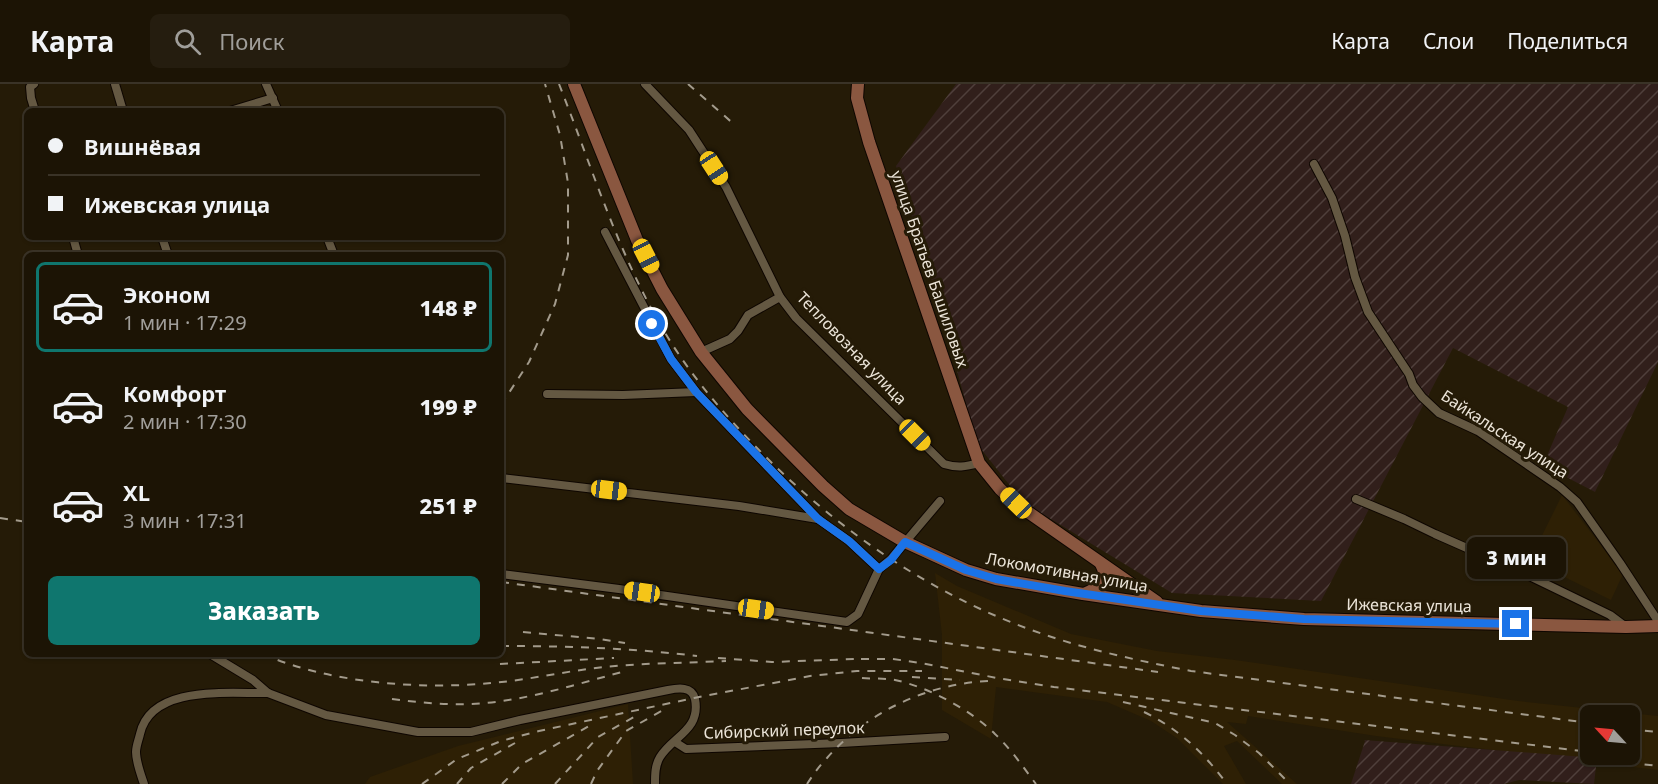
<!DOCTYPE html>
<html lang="ru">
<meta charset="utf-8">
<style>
body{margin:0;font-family:"Noto Sans",sans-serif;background:#251d0f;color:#f1f3f6;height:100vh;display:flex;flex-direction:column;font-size:22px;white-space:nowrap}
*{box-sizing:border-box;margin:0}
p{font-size:20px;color:#a09e9a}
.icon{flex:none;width:33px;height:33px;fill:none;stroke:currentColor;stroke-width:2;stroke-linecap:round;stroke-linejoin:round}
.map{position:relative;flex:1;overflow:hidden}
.panel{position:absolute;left:24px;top:168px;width:480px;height:405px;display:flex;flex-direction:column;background:#1c1405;border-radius:9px;box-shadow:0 2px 4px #0004,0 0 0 2px #3a3327}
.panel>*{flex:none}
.guide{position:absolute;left:24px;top:24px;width:480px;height:132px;border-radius:9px;box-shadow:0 2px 4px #0004,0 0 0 2px #3a3327;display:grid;align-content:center;height:132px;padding:0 24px;background:#1c1405}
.needle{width:39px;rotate:296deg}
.fabs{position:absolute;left:1580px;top:621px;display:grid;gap:12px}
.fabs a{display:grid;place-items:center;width:60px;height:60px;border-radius:9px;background:#1c1405;box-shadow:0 2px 4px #0004,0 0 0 2px #3a3327;font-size:30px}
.end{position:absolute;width:27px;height:27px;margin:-14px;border:8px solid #1a73e8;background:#fff;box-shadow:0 0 0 3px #fff}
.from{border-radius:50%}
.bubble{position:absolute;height:42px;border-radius:9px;background:#1c1405;box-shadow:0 2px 4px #0004,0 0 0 2px #3a3327;font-size:20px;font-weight:800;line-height:42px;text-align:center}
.car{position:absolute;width:18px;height:36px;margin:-18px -9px;border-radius:8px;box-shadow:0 0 4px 2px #0007;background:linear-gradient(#f5c518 24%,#345 0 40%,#f5c518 0 76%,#345 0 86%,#f5c518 0)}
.guide b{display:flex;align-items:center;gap:21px;height:57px;font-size:22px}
.guide b+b{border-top:2px solid #3a3327}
.guide i{width:15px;height:15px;background:#f1f3f6}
ul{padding:10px 0 0;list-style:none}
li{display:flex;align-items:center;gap:18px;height:90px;margin:0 12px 9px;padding:0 12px;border:3px solid transparent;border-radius:9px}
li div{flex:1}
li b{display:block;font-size:22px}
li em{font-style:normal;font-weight:800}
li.selected{border-color:#0f766e}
li>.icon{width:54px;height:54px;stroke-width:1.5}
.cta{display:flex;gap:12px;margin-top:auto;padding:12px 24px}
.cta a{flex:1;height:69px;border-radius:9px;background:#0f766e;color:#fff;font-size:24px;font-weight:800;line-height:69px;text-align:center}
header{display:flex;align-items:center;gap:36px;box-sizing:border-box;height:84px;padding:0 30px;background:#1c1405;border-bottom:2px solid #3a3327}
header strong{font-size:28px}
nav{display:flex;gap:33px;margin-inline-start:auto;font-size:21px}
.search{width:420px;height:54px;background:#251d0f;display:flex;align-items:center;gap:15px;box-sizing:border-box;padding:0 21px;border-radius:9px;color:#a09e9a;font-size:22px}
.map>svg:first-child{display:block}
.built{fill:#2e2005;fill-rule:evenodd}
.industrial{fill:url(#industrial-furrows)}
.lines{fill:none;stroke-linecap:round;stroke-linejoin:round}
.street-casing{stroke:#0e0600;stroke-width:10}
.secondary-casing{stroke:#0e0600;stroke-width:14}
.street{stroke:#645842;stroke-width:8}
.secondary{stroke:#8a5740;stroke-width:12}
.rail{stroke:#a39b8c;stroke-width:2;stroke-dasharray:8 8;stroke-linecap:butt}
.route{stroke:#1a73e8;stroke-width:8}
.labels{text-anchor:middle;stroke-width:6;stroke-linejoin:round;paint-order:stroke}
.street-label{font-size:16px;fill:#ebe4d8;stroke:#251b07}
</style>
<header>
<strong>Карта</strong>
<div class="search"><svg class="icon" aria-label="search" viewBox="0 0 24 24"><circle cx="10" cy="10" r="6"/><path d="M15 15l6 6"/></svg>Поиск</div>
<nav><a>Карта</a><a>Слои</a><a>Поделиться</a></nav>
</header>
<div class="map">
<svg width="1658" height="700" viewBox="0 0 1658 700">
<defs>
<pattern id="industrial-furrows" width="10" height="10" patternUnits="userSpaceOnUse" patternTransform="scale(1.5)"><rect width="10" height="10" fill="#311f1b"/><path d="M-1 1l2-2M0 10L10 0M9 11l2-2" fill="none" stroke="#4f3f3b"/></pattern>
</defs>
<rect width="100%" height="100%" fill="#251b07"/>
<g class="built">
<path d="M 1562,411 L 1623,490 L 1611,516 L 1530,476 Z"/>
<path d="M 935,489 L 957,502 L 1071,550 L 1157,567 L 1235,576 L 1518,617 L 1658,632 L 1658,686 L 1376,652 L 1248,632 L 1246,640 L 1227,638 L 1297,700 L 1282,700 L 1237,657 L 1224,662 L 1246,700 L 1223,700 L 1178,655 L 1151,637 L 1107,618 L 996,603 L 991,655 L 942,626 L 942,551 ZM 1590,632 L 1629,632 L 1629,670 L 1590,670 Z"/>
<path d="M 628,620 L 633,700 L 365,700 L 370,693 L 458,662 Z"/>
</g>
<g class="industrial">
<path d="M 956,0 L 1658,0 L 1658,278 L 1595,408 L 1543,381 L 1568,323 L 1453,264 L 1321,517 L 1172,509 L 1023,418 L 977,360 L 938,217 L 896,82 Z"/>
<path d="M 1364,656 L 1597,674 L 1594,700 L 1519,696 L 1504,700 L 1351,700 L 1365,657 Z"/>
</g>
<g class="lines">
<defs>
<g id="street">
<path d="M 34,0 L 30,3 L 31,14 L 35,27"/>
<path d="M 115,0 L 123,27"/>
<path d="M 266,0 L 278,27"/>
<path d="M 645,0 L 689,46 L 726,103 L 780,213 L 796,234 L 944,380 C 957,384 965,383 979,379"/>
<path d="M 230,27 L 273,14"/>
<path d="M 1314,80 L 1332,114 L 1345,152 L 1355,193 L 1368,228 L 1409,290 L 1413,301 L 1422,313 L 1439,329 L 1478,347 L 1560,403 L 1577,418 L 1620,479 L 1658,537"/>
<path d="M 605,148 L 671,275 L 696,308 L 818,435 L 849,457 L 879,485"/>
<path d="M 73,153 L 78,171"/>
<path d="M 162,153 L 168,171"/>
<path d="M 327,153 L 334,171"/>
<path d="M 701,268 L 730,255 L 738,247 L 748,231 L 780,213"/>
<path d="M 547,310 L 623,311 L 696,308"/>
<path d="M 501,394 L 739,422 L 818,435"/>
<path d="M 1356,415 L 1404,435 L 1435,450 L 1519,487 L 1610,531 L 1626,543"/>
<path d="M 501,490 L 619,505 L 847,538 L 858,530 L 879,485 L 891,475 L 940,417"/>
<path d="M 210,570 L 253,596 L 268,609 L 326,631 L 418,648 L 471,648 L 520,636 L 668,606 C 678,604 692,602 695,615 C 701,646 673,652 660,673 C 655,681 655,691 655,700"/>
<path d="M 675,658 L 686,665 L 841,659 L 945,653"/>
<path d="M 144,700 C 141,691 136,678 136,668 C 136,662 139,655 140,650 C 151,600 229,610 268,609"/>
</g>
<g id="secondary">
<path d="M 574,0 L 637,156 L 662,205 L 701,268 L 747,325 L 823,402 L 849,425 L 905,458 L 966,486 L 996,495 L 1083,510 L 1201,527 L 1304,535 L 1626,543 L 1658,542"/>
<path d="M 858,0 L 857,14 L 869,58 L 979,379 L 1000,405 L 1015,419 L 1157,518"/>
<path d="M 1084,510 C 1098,504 1110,497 1101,480"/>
</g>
</defs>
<use href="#street" class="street-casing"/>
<use href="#secondary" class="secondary-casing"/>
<use href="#street" class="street"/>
<use href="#secondary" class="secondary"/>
<g class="rail">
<path d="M 559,0 C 591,81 617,166 661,242 C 687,287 721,327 757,364 C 833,442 924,506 1026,544 C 1079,564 1135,576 1191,587 L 1590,639"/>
<path d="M 688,0 L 736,42"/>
<path d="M 501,321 L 529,278 L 555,220 L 568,171 L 568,99 L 560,51 L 545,0"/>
<path d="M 0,434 L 27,438"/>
<path d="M 501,498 L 1158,588"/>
<path d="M 523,548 L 600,555 L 625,559"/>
<path d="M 501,562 C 566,562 632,564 697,572"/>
<path d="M 263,570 C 328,599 421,606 491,599 C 529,596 566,587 604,583 C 644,579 685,579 726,577"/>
<path d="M 412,570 L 448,573 L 481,570"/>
<path d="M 718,574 L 772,578 L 856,575"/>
<path d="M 861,575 L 893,575 L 921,579 L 997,594 L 1054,603 L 1590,668"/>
<path d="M 500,580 L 614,574"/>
<path d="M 912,593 L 960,596"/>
<path d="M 862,594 C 873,595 884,594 895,596 C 928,603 971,626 995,650 C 1011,665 1023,683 1036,700"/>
<path d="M 392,615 C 423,619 454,622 485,619 C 531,615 577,600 622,588"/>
<path d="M 1123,618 L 1215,639 L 1235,651 L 1259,669 L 1290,700"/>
<path d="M 1144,628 C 1179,645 1204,669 1227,700"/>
<path d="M 1629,645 L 1658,648"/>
<path d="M 1581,673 L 1658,682"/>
<path d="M 422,700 L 457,675 L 501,657 L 539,647 L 694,614 L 810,592 L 857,587 L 922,587"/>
<path d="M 457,700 L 471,684 L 515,659"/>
<path d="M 502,700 L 522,680 L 591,641"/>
<path d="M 555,700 L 598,653 L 634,633"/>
<path d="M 591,700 L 597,687 L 626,647 L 665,625"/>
<path d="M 807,700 C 813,691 819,682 827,674 C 867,628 927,600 988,597"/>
</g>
</g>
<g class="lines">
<path class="route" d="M 652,240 L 671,275 L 696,308 L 818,435 L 849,457 L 879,485 L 891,476 L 905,458 L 966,486 L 996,495 L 1065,507 L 1201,527 L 1304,535 L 1516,540"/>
</g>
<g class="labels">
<g class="street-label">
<text transform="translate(930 185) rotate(71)" y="6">улица Братьев Башиловых</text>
<text transform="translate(852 264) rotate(46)" y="6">Тепловозная улица</text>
<text transform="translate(1505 350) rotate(33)" y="6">Байкальская улица</text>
<text transform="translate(1067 488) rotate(10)" y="6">Локомотивная улица</text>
<text transform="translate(1409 521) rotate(1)" y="6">Ижевская улица</text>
<text transform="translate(784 646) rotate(-2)" y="6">Сибирский переулок</text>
</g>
</g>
</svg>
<div class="fabs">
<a><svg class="needle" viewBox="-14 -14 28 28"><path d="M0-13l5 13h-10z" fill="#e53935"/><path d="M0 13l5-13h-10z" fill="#a09e9a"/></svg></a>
</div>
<i class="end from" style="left:652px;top:240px"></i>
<i class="end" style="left:1516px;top:540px"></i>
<div class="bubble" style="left:1467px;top:453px;width:99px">3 мин</div>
<i class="car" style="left:714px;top:84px;rotate:147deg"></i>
<i class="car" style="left:646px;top:172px;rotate:153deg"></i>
<i class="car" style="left:915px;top:351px;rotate:135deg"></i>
<i class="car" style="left:609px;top:406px;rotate:97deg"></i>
<i class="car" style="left:1016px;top:419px;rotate:314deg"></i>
<i class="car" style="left:642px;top:508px;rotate:278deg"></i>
<i class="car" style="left:756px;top:525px;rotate:98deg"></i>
<div class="guide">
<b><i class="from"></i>Вишнёвая</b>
<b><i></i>Ижевская улица</b>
</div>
<section class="panel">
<ul>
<li class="selected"><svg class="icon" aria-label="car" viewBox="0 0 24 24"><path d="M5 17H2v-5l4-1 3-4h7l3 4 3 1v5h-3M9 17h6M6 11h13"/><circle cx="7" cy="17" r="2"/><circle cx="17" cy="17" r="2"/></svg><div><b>Эконом</b><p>1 мин · 17:29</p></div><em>148 ₽</em></li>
<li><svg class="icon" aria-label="car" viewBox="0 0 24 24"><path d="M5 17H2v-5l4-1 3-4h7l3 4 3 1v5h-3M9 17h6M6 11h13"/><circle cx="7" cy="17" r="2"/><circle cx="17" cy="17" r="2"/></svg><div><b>Комфорт</b><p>2 мин · 17:30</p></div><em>199 ₽</em></li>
<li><svg class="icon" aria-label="car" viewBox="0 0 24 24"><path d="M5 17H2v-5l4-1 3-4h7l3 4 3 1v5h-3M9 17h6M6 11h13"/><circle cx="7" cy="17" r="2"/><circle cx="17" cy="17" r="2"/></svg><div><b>XL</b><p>3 мин · 17:31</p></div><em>251 ₽</em></li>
</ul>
<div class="cta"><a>Заказать</a></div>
</section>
</div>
